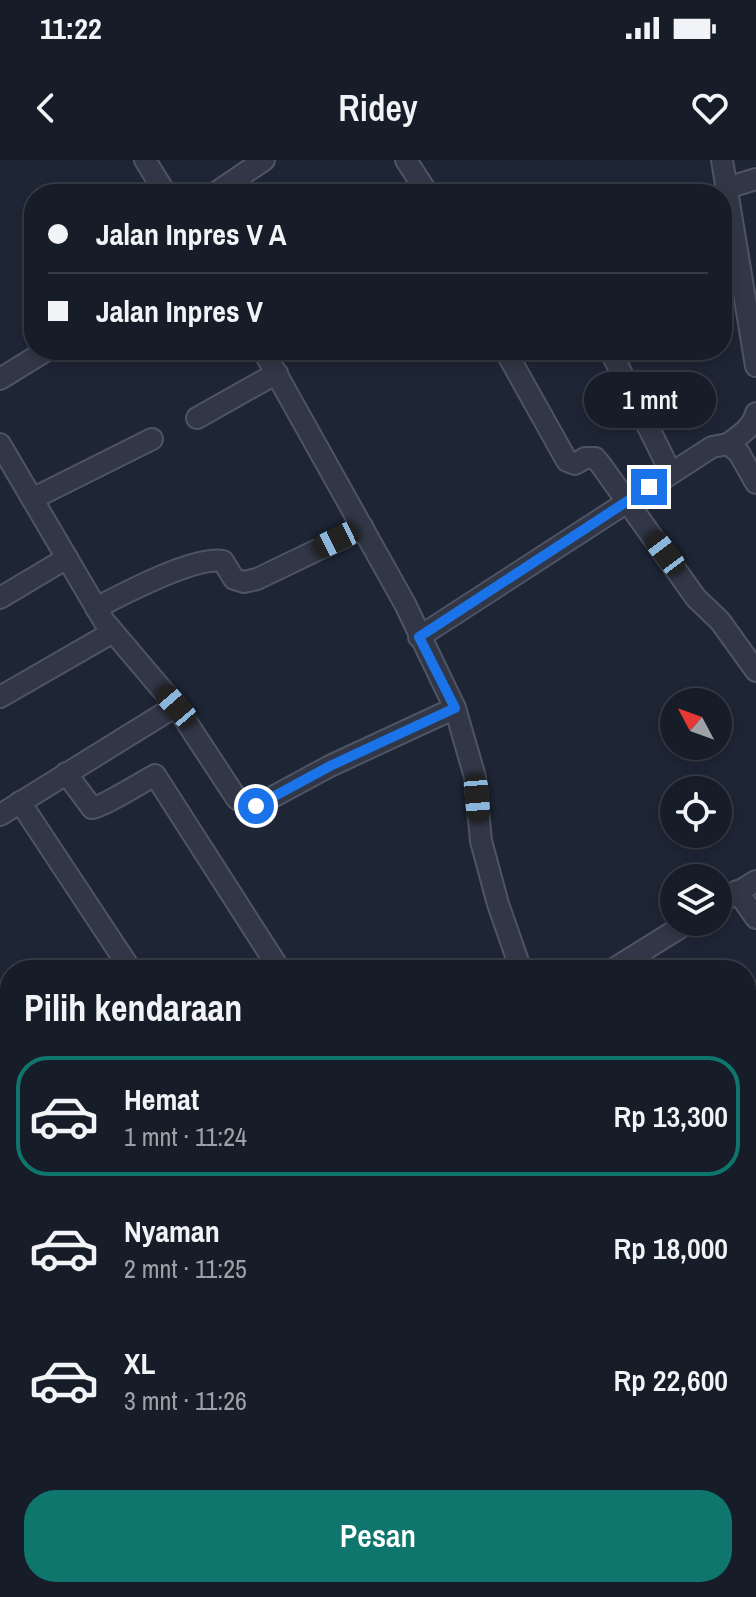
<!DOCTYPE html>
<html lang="id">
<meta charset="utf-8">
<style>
body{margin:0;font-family:"Archivo Narrow",sans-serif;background:#232934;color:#f1f3f6;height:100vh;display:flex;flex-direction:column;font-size:30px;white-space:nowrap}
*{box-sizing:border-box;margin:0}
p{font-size:26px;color:#9ea1a8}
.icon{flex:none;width:44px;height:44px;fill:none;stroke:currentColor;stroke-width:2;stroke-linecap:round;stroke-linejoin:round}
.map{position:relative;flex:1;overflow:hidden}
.details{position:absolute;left:0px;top:800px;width:756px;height:638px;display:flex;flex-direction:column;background:#161c28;border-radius:32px 32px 0 0;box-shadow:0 4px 12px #0003,0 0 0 2px #353a45}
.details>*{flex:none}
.hud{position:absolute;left:24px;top:24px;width:708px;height:176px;border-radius:32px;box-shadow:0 4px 12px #0003,0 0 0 2px #353a45;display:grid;align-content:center;height:176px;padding:0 24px;background:#161c28}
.needle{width:52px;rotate:311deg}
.fabs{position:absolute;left:660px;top:528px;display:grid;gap:16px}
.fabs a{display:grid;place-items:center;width:72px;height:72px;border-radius:50%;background:#161c28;box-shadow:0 4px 12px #0003,0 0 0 2px #353a45;font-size:40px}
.end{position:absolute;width:36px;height:36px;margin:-18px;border:10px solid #1a73e8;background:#fff;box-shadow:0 0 0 4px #fff}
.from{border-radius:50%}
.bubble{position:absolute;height:56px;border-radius:28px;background:#161c28;box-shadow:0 4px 12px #0003,0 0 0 2px #353a45;font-size:26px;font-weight:600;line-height:56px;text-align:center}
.car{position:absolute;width:24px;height:48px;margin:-24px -12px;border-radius:10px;box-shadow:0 0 6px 2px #0007;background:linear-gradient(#222 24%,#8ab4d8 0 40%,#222 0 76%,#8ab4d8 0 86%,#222 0)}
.hud b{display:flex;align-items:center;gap:28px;height:76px;font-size:30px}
.hud b+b{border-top:2px solid #353a45}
.hud i{width:20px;height:20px;background:#f1f3f6}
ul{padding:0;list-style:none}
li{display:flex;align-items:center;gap:24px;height:120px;margin:0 16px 12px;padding:0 8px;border:4px solid transparent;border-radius:32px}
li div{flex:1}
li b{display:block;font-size:30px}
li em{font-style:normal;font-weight:600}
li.current{border-color:#0f766e}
li>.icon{width:72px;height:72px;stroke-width:1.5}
h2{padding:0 24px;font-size:36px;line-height:96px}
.action{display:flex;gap:16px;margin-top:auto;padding:16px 24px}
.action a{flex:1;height:92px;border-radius:32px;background:#0f766e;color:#fff;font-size:32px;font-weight:600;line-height:92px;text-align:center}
.status{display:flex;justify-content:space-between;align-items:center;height:56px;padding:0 40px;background:#161c28;direction:ltr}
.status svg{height:22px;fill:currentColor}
header{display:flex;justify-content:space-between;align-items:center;height:104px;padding:0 24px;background:#161c28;font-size:36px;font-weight:600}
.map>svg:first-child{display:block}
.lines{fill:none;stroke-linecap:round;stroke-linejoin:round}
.street-casing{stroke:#4e5464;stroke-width:24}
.street{stroke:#313746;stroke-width:20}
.route{stroke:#1a73e8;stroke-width:10}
</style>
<div class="status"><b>11:22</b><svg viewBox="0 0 49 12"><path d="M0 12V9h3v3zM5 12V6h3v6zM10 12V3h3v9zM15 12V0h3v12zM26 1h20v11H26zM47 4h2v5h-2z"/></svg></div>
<header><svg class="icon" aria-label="back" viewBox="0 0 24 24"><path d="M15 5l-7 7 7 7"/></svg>Ridey<svg class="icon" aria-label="heart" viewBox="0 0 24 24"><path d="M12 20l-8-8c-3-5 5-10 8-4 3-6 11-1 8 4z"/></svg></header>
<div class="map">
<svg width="756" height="1437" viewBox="0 0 756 1437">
<rect width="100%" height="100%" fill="#1e2535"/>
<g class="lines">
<defs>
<g id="street">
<path d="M 145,0 L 166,34"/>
<path d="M 406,0 L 428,34"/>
<path d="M 722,0 L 756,206"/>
<path d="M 727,28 L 756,19"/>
<path d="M 214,34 L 264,0"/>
<path d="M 263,190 L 405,444 L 455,548 L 475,617 L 481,681 L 498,744 L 521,810"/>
<path d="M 505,190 L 567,301 L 575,304 L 585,298 L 595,298 L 601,305 L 696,438 L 720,461 L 756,511"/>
<path d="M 610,190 L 671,313"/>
<path d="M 0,219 L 47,190"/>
<path d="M 197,258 L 277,213"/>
<path d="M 0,284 L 104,461 L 176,546 L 237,639 L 256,646 L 330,606 L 455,548"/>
<path d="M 728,284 C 739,276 753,267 756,253"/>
<path d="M 32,339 L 152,279"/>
<path d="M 0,438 L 67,398"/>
<path d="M 96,448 C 123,434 194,396 223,401 L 234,419 L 244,422 L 257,419 L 363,368"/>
<path d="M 419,477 L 712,287 L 728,284 L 739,293 L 756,323"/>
<path d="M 0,537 L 113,472"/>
<path d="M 66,613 L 92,648 C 102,647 142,622 155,615 L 280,810"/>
<path d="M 20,642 L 131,810"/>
<path d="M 0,655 L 176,546"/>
<path d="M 737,731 L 756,758"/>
<path d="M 718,744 L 756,721"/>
<path d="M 612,810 L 689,762"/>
<path d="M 0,982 L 10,991"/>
<path d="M 0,1199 L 10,1192"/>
<path d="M 0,1365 L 10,1380"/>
<path d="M 42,1428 L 48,1437"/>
<path d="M 215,1428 L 219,1437"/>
<path d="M 667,1428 L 669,1437"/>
<path d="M 729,1437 L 743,1428"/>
</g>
</defs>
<use href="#street" class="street-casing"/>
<use href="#street" class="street"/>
</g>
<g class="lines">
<path class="route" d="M 256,646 L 330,606 L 455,548 L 419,477 L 649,327"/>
</g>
</svg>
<div class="fabs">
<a><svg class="needle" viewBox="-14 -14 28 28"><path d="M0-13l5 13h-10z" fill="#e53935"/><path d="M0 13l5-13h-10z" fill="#9ea1a8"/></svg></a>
<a><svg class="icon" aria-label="locate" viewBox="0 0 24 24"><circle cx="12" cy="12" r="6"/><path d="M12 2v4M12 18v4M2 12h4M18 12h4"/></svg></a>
<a><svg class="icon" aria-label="layers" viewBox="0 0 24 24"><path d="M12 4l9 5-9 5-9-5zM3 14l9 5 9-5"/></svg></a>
</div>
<i class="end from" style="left:256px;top:646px"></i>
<i class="end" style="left:649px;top:327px"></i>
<div class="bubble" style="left:584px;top:212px;width:132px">1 mnt</div>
<i class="car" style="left:336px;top:380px;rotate:244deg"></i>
<i class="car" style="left:665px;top:393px;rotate:323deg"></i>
<i class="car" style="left:176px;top:546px;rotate:319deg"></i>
<i class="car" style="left:477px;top:638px;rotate:175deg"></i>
<div class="hud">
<b><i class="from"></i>Jalan Inpres V A</b>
<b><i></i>Jalan Inpres V</b>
</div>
<section class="details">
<h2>Pilih kendaraan</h2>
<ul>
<li class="current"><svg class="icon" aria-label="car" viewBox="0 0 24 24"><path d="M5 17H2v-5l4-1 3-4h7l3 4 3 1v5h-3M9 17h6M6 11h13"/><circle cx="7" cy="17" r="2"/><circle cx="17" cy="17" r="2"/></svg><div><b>Hemat</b><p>1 mnt · 11:24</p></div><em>Rp 13,300</em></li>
<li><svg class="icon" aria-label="car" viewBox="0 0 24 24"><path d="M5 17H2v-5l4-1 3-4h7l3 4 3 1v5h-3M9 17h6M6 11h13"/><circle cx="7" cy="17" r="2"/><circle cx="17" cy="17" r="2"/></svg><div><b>Nyaman</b><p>2 mnt · 11:25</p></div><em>Rp 18,000</em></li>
<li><svg class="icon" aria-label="car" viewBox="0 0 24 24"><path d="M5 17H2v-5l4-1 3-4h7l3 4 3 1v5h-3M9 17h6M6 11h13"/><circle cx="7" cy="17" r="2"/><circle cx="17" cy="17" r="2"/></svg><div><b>XL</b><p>3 mnt · 11:26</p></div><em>Rp 22,600</em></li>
</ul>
<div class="action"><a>Pesan</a></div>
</section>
</div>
